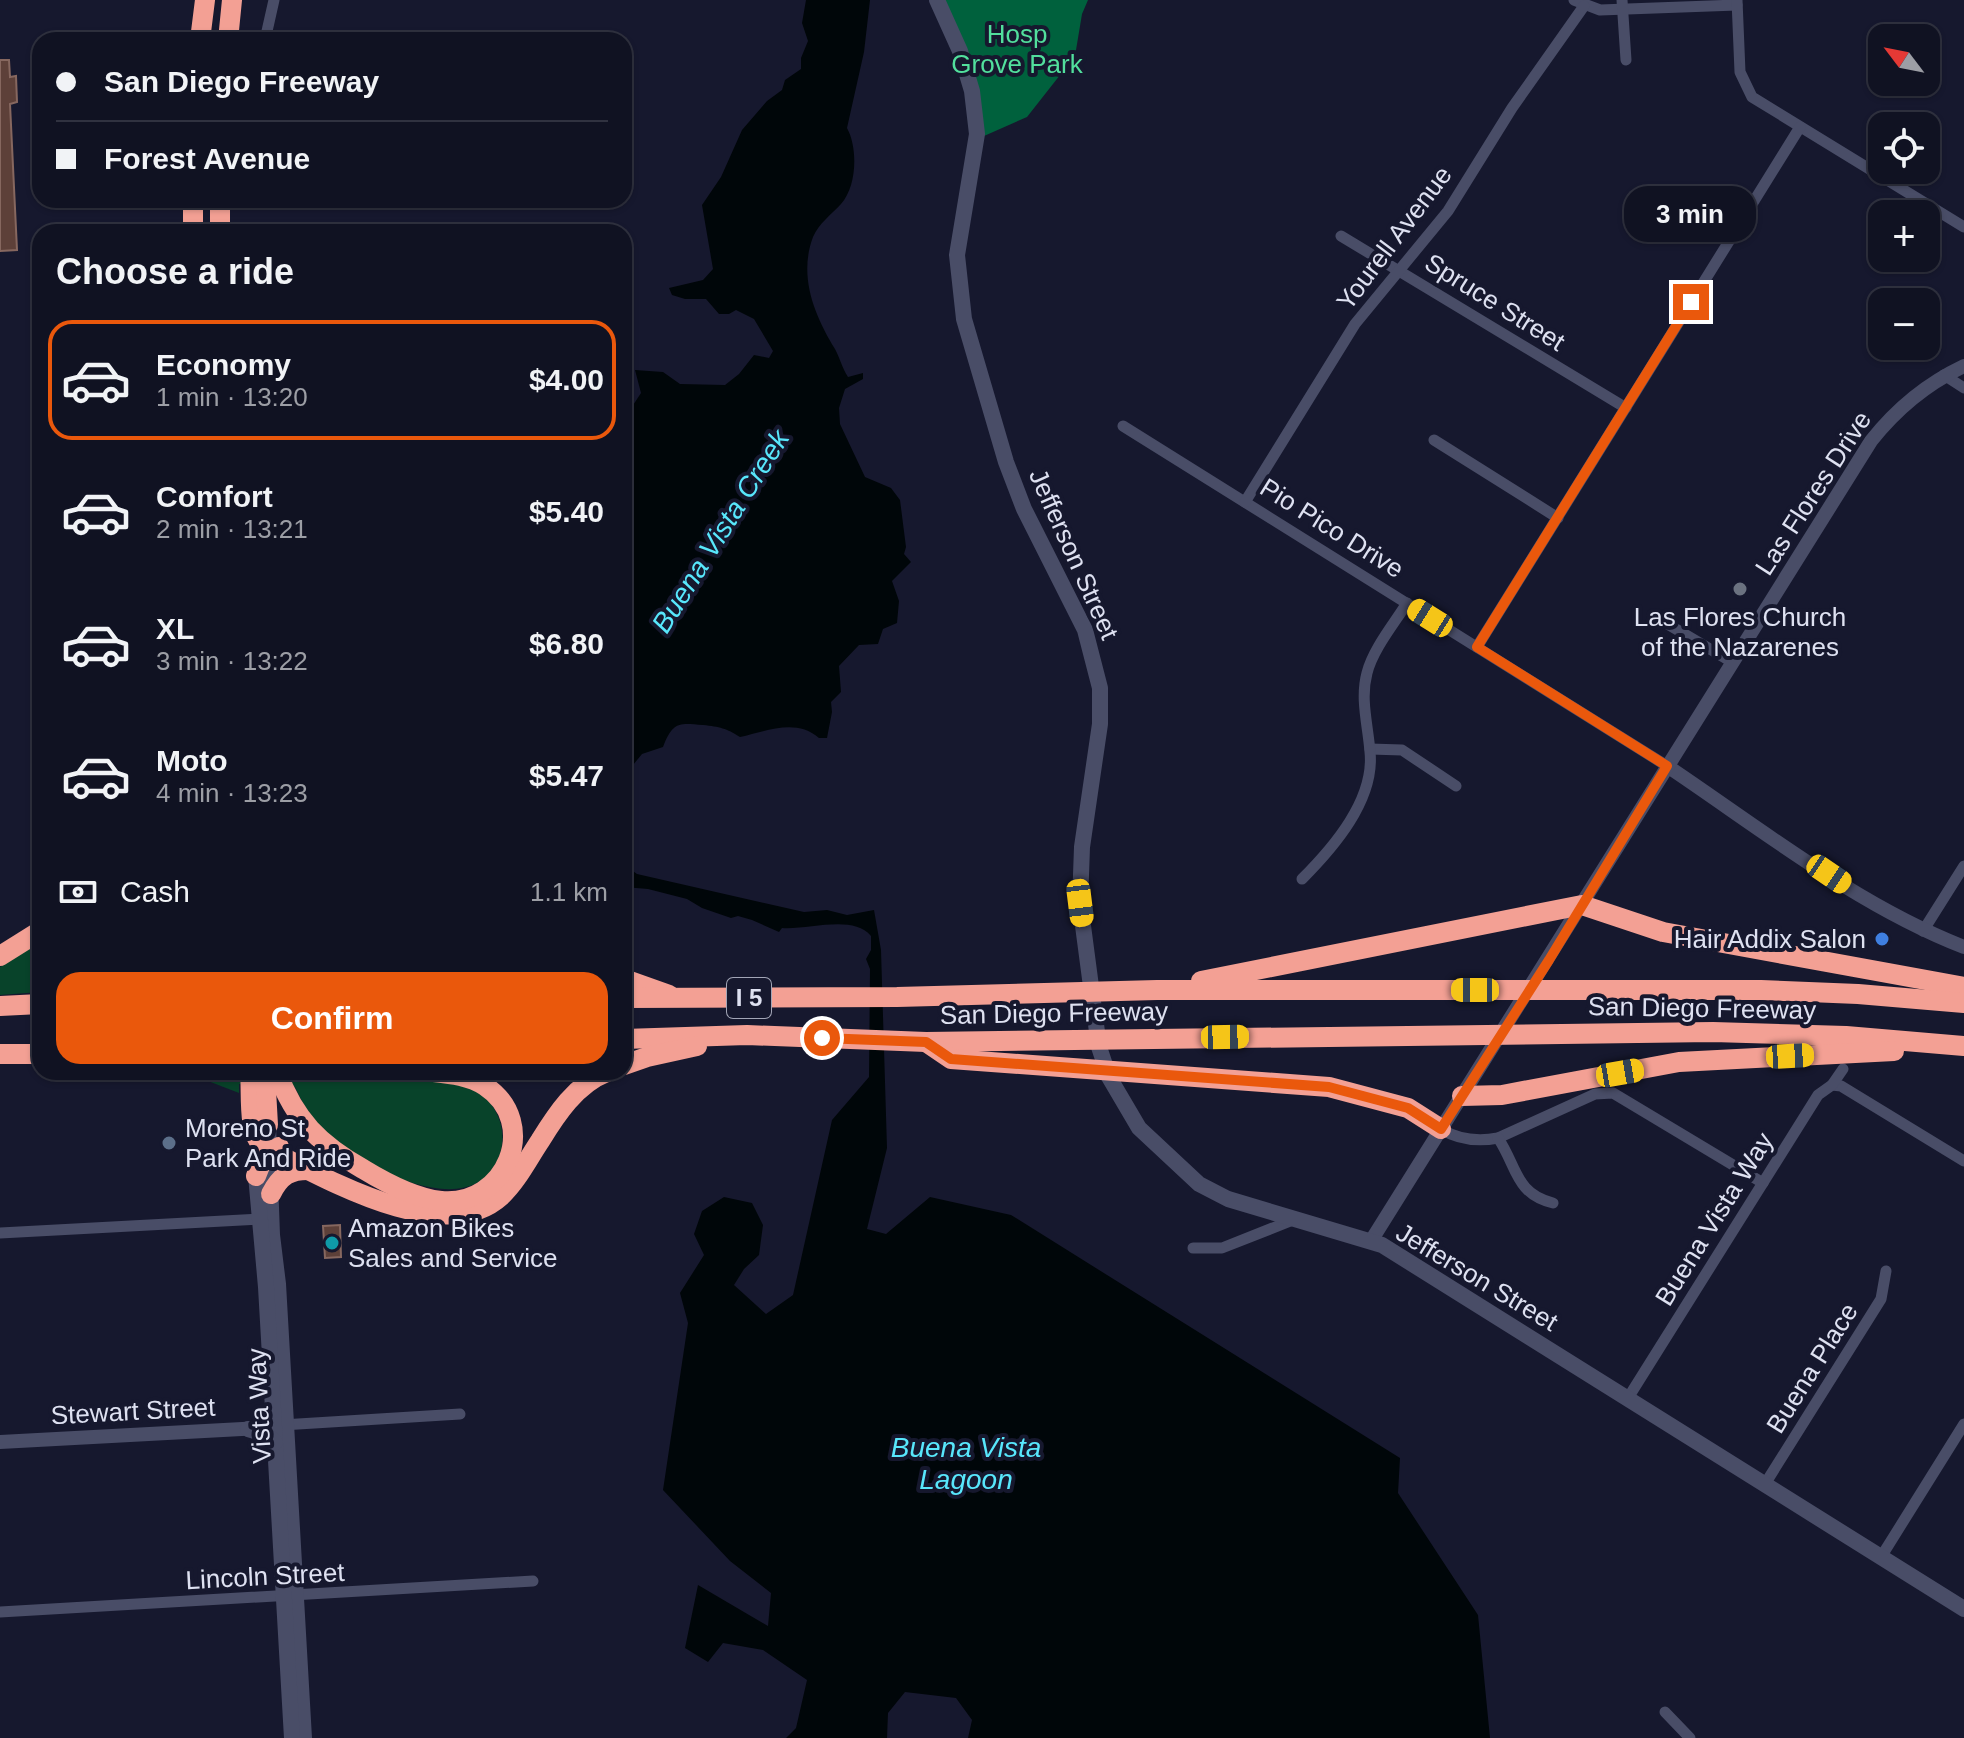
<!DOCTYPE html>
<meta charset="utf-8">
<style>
body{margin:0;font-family:Arial,sans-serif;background:#191b2a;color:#f1f3f6;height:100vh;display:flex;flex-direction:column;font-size:30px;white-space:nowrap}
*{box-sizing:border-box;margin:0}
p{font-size:26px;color:#9c9ea5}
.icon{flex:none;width:44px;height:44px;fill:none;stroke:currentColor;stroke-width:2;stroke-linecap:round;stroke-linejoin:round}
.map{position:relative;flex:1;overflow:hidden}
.side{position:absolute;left:32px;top:224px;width:600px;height:856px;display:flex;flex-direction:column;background:#101222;border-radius:24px;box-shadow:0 2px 6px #0004,0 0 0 2px #303240}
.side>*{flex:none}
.hud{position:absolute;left:32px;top:32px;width:600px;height:176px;border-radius:24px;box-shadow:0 2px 6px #0004,0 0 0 2px #303240;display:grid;align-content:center;height:176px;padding:0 24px;background:#101222}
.needle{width:52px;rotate:302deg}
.controls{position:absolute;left:1868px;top:24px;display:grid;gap:16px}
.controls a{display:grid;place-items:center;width:72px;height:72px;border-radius:16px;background:#101222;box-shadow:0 2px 6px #0004,0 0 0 2px #303240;font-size:40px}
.end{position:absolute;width:36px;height:36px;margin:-18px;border:10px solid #ea580c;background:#fff;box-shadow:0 0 0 4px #fff}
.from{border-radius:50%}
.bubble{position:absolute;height:56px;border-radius:24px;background:#101222;box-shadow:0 2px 6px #0004,0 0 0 2px #303240;font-size:26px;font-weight:700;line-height:56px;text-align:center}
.car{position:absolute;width:24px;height:48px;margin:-24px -12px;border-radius:10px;box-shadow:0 0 6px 2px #0007;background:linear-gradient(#f5c518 24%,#345 0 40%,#f5c518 0 76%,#345 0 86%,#f5c518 0)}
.hud b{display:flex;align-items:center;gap:28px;height:76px;font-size:30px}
.hud b+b{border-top:2px solid #303240}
.hud i{width:20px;height:20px;background:#f1f3f6}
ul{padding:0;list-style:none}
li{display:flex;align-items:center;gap:24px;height:120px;margin:0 16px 12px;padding:0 8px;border:4px solid transparent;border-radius:24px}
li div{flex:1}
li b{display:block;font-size:30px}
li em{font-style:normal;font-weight:700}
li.current{border-color:#ea580c}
li>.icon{width:72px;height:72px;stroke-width:1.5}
h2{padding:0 24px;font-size:36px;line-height:96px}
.pay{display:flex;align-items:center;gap:20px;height:88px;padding:0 24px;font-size:30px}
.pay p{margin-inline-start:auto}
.primary-button{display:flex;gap:16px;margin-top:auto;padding:16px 24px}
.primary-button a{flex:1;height:92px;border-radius:24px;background:#ea580c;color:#fff;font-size:32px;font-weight:700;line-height:92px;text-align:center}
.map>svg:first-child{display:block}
.green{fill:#08432a}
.forest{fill:#00613d}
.water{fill:#000609}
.building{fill:#5d4039;stroke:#86675f;stroke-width:2}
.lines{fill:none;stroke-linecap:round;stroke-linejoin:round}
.minor{stroke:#494d67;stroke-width:11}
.tertiary{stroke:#494d67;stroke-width:14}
.secondary{stroke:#494d67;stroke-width:16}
.motorway{stroke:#f3a094;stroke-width:20}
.route{stroke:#ea580c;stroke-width:10}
.worship-dot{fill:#6b7280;stroke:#16182e;stroke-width:3}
.shop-dot{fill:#3f7fe0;stroke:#16182e;stroke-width:3}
.service-dot{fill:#5c6f8a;stroke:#16182e;stroke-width:3}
.culture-dot{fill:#0f9aa8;stroke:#16182e;stroke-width:3}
.labels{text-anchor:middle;stroke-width:8;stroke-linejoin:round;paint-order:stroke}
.shield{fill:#16182e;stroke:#a2a5b6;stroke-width:2}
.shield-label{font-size:24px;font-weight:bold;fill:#dee1f1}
.park-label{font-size:26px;fill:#52df9d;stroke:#16182e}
.street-label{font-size:26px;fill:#dee1f1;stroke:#16182e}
.poi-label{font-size:26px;fill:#dee1f1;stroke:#16182e;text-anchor:start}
.water-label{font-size:28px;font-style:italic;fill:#58e7fc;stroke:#16182e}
</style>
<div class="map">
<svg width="1964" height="1738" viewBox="0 0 1964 1738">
<rect width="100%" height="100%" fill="#16182e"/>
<g class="green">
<path d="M 40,942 L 40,992 L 0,995 L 0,967 Z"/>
<path d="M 196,1072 C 273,1072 351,1068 428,1081 C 441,1083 457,1083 470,1088 C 497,1099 510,1132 498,1159 C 469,1226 359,1165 324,1133 C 312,1121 302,1102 295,1087 L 239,1084 L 239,1093 L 195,1076 Z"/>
</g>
<path class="forest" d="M 944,0 L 1088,0 L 1082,14 L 1075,56 L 1027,117 L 984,136 Z"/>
<g class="water">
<path d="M 806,0 L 870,0 L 864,52 L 847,128 C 858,148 857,186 841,204 C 831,215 819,223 813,237 C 798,277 815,316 835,349 C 840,358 842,368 848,377 L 863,373 L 863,379 L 845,389 L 839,408 L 840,424 L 865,477 L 891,488 L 900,500 L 906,547 L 904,554 L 911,562 L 892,581 L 899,601 L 897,623 L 883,629 L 878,644 L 859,645 L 839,666 L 841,692 L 831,702 L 832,712 L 827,738 L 819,738 C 796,718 767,731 740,737 C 726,728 720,727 703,725 C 679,723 673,721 663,747 L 642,754 L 624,776 L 624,419 L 641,393 L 635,370 L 663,372 L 680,384 L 725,385 L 739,374 L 754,355 L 769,358 L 773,351 L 754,319 L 736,310 L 729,314 L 719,314 L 706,299 L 685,299 L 672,295 L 669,288 L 703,280 L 713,269 L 702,205 L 721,177 L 742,130 L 767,101 L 782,90 L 785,80 L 801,69 L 801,58 L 808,41 L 802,23 Z"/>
<path d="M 630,869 L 637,874 L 804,912 L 827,910 L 847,915 L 874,910 L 881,950 L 887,1148 L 867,1229 L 886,1234 L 930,1197 L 1011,1215 L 1400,1458 L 1398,1493 L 1478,1615 L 1490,1738 L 968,1738 L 972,1720 L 956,1698 L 905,1692 L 888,1713 L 887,1738 L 786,1738 L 796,1728 L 807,1680 L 763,1650 L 723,1643 L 708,1662 L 685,1648 L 698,1585 L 768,1626 L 771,1593 L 730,1561 L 663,1490 L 688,1323 L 680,1293 L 704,1255 L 694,1234 L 702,1211 L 724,1197 L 752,1203 L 763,1225 L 759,1255 L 744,1269 L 734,1285 L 766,1314 L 793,1295 L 832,1120 L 869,1077 L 870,969 L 866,959 L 871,950 L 871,936 C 853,914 809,930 782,928 L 779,932 L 752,920 L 738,916 L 731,918 L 702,908 L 687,899 L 648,889 L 624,887 L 624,871 Z"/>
</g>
<g class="building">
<path d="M 0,60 L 9,60 L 10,77 L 16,76 L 17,102 L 10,104 L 17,250 L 0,251 Z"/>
<path d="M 340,1225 L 341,1257 L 325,1258 L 323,1226 Z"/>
</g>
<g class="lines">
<g class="minor">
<path d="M 1574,0 L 1600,10 L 1737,5"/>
<path d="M 1622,0 L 1626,60"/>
<path d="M 1737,0 L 1740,72 L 1752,97 L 1964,227"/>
<path d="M 265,40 L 274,0"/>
<path d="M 1341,236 L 1626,408"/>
<path d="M 1944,375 L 1964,388"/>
<path d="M 1123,426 L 1667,766"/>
<path d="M 1434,440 L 1558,518"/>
<path d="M 1245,502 L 1355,324 L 1448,211 L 1512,108 L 1584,6"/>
<path d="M 1664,622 L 1732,662"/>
<path d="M 1477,647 L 1800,127"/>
<path d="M 1370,749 L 1402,750 L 1456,786"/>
<path d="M 1302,879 C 1333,848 1375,800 1370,752 C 1368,725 1360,699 1367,673 C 1373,649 1394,624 1407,603"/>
<path d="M 1923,931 L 1964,866"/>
<path d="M 1832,1085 L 1841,1086 L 1964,1161"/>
<path d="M 1441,1129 C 1459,1140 1477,1142 1498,1138 L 1595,1094 L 1613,1093 L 1763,1183"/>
<path d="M 1498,1138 C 1517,1166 1515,1194 1553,1203"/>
<path d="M 0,1233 L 259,1219"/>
<path d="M 1193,1248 L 1222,1248 L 1293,1220"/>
<path d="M 1628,1398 L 1818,1095 L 1832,1085 L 1843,1069"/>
<path d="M 282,1425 L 460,1414"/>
<path d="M 1765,1484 L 1881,1299 L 1886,1271"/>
<path d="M 1881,1557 L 1964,1424"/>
<path d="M 0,1612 L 533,1581"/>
<path d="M 1665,1712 L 1690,1738"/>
</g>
<g class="tertiary">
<path d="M 1667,766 C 1761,829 1858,906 1964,947"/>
<path d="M 1371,1241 L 1871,441 C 1897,408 1926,384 1964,366"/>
<path d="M 0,1442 L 259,1428"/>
</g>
<g class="secondary">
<path d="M 937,0 L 960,51 L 972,91 L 977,134 L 957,255 L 964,319 L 1006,462 L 1024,509 L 1085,630 L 1100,688 L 1100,724 L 1082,847 L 1080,903 L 1099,1047 L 1109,1077 L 1139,1128 L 1199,1184 L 1228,1199 L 1382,1245 L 1964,1609"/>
<path d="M 268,1125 L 272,1235 L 278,1284 L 304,1738"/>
<path d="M 255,1164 L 266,1287 L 292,1738"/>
<path d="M 248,1429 L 265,1434 L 275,1442"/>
</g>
<g class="motorway">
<path d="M 200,40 L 205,0"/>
<path d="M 228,40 L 232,0"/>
<path d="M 193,200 L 193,232"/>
<path d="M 220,200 L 220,232"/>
<path d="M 0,956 L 40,931"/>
<path d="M 624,979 L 669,995"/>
<path d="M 1201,981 L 1582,905 L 1663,932 L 1964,987"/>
<path d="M 624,998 L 897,997 L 1157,990 L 1761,990 L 1858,994 L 1964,1003"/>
<path d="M 0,1006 L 40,1004"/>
<path d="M 624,1039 L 747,1035 L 926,1042 L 1713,1032 L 1846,1036 L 1964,1046"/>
<path d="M 926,1042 L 951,1059 L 1329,1087 L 1408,1108 L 1441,1129"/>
<path d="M 0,1054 L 40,1054"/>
<path d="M 624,1065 L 647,1057 L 697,1046"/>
<path d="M 250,1072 C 252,1094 247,1131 263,1147 C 320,1175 443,1249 501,1196 C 517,1181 528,1159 540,1141 C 556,1115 576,1084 607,1072"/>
<path d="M 265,1072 L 268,1125"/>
<path d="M 277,1072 C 295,1120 319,1144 363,1169 C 386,1183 414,1198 441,1201 C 506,1207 541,1123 485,1086 C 470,1076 451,1074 433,1072"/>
<path d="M 1462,1096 L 1502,1095 L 1679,1062 L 1894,1051"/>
<path d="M 256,1176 L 264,1156 L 279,1147"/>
<path d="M 271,1194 C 280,1176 290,1169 311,1170"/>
</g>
</g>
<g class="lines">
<path class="route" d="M 822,1038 L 926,1042 L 951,1059 L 1329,1087 L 1408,1108 L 1441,1129 L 1549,960 L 1667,766 L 1477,647 L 1691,302"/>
</g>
<circle class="worship-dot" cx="1740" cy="589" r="8"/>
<circle class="shop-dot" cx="1882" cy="939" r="8"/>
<circle class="service-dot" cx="169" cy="1143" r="8"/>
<circle class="culture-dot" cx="332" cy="1243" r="8"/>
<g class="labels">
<rect class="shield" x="727" y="978" width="44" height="40" rx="6"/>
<g class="shield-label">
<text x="749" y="1006">I 5</text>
</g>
<g class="park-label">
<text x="1017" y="43">Hosp<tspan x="1017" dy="30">Grove Park</tspan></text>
</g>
<g class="street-label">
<text transform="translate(1394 238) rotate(-53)" y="9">Yourell Avenue</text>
<text transform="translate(1495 302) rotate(32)" y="9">Spruce Street</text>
<text transform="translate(1813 493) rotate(-57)" y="9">Las Flores Drive</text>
<text transform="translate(1332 528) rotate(32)" y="9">Pio Pico Drive</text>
<text transform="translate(1074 554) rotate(66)" y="9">Jefferson Street</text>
<text transform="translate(1702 1008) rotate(1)" y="9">San Diego Freeway</text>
<text transform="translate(1054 1013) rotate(-1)" y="9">San Diego Freeway</text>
<text transform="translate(1714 1219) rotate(-58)" y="9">Buena Vista Way</text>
<text transform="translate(1477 1277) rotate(31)" y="9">Jefferson Street</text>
<text transform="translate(1812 1368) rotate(-58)" y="9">Buena Place</text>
<text transform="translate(259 1406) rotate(-93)" y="9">Vista Way</text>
<text transform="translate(133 1411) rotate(-3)" y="9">Stewart Street</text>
<text transform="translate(265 1576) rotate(-3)" y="9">Lincoln Street</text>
</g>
<g class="poi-label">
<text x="1740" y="626" text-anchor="middle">Las Flores Church<tspan x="1740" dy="30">of the Nazarenes</tspan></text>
<text x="1866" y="948" text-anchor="end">Hair Addix Salon</text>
<text x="185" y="1137">Moreno St<tspan x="185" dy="30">Park And Ride</tspan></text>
<text x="348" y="1237">Amazon Bikes<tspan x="348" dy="30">Sales and Service</tspan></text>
</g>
<g class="water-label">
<text transform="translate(720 531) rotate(-58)" y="10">Buena Vista Creek</text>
<text x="966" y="1457">Buena Vista<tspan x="966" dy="32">Lagoon</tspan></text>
</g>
</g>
</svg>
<div class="controls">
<a><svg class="needle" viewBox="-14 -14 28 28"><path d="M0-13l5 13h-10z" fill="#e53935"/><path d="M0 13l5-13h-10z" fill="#9c9ea5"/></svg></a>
<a><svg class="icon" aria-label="locate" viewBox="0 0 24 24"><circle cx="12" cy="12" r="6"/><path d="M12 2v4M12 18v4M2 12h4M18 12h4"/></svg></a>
<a>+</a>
<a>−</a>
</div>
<i class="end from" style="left:822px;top:1038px"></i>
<i class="end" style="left:1691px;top:302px"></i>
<div class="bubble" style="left:1624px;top:186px;width:132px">3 min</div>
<i class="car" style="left:1430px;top:618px;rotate:302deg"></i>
<i class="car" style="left:1829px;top:874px;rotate:124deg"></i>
<i class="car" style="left:1080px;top:903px;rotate:173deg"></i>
<i class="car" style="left:1475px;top:990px;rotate:270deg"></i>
<i class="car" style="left:1225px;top:1037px;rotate:89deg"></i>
<i class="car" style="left:1790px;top:1056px;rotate:87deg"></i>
<i class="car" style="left:1620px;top:1073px;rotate:80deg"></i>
<div class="hud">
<b><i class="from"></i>San Diego Freeway</b>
<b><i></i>Forest Avenue</b>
</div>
<section class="side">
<h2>Choose a ride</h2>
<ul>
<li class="current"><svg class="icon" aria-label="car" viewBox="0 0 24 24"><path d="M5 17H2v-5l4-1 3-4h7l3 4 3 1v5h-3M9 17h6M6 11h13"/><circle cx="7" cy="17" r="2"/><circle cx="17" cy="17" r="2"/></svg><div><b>Economy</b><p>1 min · 13:20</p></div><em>$4.00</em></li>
<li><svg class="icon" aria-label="car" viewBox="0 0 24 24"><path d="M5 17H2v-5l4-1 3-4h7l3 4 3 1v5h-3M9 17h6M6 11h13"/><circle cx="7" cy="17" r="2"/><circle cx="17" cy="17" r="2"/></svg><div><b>Comfort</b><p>2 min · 13:21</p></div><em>$5.40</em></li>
<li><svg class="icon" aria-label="car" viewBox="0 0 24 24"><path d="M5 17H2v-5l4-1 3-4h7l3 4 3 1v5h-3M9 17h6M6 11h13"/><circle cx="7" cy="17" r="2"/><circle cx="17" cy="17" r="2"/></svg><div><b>XL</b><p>3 min · 13:22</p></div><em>$6.80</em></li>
<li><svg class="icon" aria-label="car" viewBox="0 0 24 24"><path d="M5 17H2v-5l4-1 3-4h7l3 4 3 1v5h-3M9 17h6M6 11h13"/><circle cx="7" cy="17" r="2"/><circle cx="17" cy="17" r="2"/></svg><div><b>Moto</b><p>4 min · 13:23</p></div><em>$5.47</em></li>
</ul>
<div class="pay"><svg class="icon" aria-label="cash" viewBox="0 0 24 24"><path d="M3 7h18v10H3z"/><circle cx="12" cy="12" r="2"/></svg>Cash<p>1.1 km</p></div>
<div class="primary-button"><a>Confirm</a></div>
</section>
</div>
